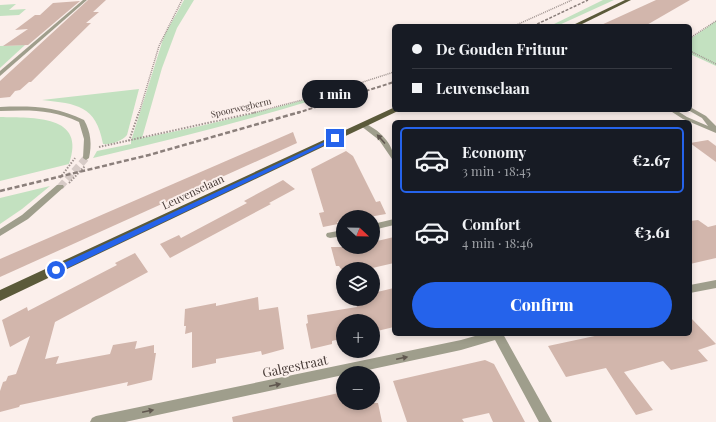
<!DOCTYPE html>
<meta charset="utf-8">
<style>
body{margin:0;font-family:"Playfair Display",serif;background:#242831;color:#f1f3f6;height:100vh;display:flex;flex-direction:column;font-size:15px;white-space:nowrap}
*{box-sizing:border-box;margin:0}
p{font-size:13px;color:#9ea1a6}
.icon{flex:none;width:22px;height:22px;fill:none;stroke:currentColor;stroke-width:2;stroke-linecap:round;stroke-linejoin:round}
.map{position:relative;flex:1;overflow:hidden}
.drawer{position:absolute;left:392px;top:120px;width:300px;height:216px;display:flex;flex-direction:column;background:#171b24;border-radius:6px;box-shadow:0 2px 6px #0003}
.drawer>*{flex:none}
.banner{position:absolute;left:392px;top:24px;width:300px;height:88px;border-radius:6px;box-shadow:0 2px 6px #0003;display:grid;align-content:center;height:88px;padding:0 20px;background:#171b24}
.needle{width:26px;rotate:112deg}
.controls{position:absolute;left:336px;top:210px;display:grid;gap:8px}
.controls a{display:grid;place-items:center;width:44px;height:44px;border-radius:50%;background:#171b24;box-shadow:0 2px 6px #0003;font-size:20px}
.end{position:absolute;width:18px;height:18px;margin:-9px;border:5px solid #2563eb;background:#fff;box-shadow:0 0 0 2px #fff}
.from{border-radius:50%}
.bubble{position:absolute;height:28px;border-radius:14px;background:#171b24;box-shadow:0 2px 6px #0003;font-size:13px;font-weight:800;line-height:28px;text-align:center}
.banner b{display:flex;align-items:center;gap:14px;height:38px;font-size:15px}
.banner b+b{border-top:1px solid #363941}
.banner i{width:10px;height:10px;background:#f1f3f6}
ul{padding:7px 0 0;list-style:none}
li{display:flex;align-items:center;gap:12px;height:66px;margin:0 8px 6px;padding:0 12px;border:2px solid transparent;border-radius:6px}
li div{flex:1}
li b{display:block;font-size:15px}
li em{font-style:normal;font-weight:800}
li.selected{border-color:#2563eb}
li>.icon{width:36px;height:36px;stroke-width:1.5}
.cta{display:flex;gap:8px;margin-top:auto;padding:8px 20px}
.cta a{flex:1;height:46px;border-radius:24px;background:#2563eb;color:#fff;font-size:16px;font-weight:800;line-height:46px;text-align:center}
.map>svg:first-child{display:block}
.green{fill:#c3e1c0}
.building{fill:#d2b6ac}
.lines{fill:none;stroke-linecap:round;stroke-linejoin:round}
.street-tunnel{stroke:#d7cbc7;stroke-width:7;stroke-dasharray:7 3.5;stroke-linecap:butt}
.path-far1{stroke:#9f938f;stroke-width:1.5;stroke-dasharray:1 1;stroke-linecap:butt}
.path{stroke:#9f938f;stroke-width:2;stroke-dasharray:1.5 1.5;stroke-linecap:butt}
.street{fill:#9f9e8c;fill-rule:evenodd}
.primary{fill:#5b5a3a;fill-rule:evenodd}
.rail-far2{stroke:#8b7f7b;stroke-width:1.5;stroke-dasharray:3 1.5;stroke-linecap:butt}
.rail-far1{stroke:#8b7f7b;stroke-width:2;stroke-dasharray:4 2;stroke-linecap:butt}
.rail{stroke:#8b7f7b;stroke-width:2.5;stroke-dasharray:5 2.5;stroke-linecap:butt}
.oneway{fill:#60574f}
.route{fill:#2563eb}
.labels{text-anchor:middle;stroke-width:4;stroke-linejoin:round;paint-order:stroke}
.far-street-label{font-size:9px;fill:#453935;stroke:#fbefeb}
.street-label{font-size:11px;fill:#453935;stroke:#fbefeb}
.near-street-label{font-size:13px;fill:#453935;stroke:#fbefeb}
</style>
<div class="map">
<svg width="716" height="422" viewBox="0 0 716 422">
<rect width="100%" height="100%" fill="#fbefeb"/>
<g class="green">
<path d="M 184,0 L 194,0 L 177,28 L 162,68 L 142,138 C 218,124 293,103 367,83 C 277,113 185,136 93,158 L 97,151 L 131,144 L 131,141 L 164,36 Z"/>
<path d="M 603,0 L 614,0 L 557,26 L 550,26 Z"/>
<path d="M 16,4 L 9,10 L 26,9 L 19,15 L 0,16 L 0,5 Z"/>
<path d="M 716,21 L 716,66 L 690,54 L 690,39 Z"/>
<path d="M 25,45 L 0,68 L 0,46 Z"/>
<path d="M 139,89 L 127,135 C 122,141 111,145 103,144 C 96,105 77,104 42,100 Z"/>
<path d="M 0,117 C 33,118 87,114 69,164 L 0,181 Z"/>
<path d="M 50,186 L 22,209 L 0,224 L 0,198 Z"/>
</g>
<g class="building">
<path d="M 88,0 L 106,0 L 93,12 L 99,12 L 86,23 L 91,23 L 31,82 L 29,82 L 20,90 L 15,91 L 10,97 L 0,98 L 0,81 Z"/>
<path d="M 656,0 L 690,0 L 645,26 L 599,26 Z"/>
<path d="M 80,1 L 28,45 L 3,46 L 28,29 L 15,30 L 35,15 L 40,15 L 53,3 Z"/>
<path d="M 293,132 L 297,143 L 0,277 L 0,259 Z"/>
<path d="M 708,140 L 716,146 L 716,162 L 690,143 Z"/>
<path d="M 346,151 L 353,156 L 376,202 L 380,201 L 386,214 L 369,217 L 343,217 L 343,221 L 337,222 L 338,224 L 323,227 L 319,213 L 324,212 L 311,169 Z"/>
<path d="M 283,180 L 295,189 L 269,203 L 271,204 L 170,258 L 160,244 L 179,235 L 181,238 L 247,203 L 244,201 Z"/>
<path d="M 698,220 L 708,227 L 716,225 L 716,258 L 690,264 L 690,221 Z"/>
<path d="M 394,237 L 394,263 L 368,269 L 341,269 L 339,266 L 336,266 L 331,247 L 373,247 L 373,242 Z"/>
<path d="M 135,253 L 148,272 L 55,322 L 45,359 L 59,356 L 56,364 L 110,354 L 113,345 L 137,341 L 135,349 L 154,345 L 154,353 L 156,353 L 152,380 L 127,386 L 128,382 L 20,405 L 19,407 L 0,412 L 0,391 L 3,382 L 6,381 L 8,376 L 16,374 L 30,336 L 10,347 L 2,320 L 27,307 L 28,311 L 117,265 L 115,263 Z"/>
<path d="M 394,288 L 394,327 L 373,332 L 373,321 L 343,321 L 343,338 L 332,341 L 332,344 L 311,349 L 306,324 L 308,323 L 307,315 L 357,307 L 356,304 L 362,303 L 360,299 L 373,299 L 373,293 Z"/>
<path d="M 258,297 L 259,310 L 278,307 L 284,349 L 262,355 L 261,351 L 216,359 L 216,363 L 192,368 L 192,332 L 185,334 L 186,326 L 184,326 L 185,309 L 216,303 L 216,306 Z"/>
<path d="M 690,317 L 716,344 L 698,350 L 708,361 L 671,370 L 663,361 L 624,372 L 653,410 L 636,415 L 606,368 L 566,377 L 548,346 L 604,334 L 690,334 Z"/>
<path d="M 485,360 L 494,364 L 525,422 L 493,422 L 489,413 L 462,419 L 464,422 L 407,422 L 393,381 Z"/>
<path d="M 343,392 L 343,403 L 378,403 L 382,422 L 233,422 L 232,417 Z"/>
</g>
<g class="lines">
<path class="street-tunnel" d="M 60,187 L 86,158"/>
<g class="path-far1">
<path d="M 514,26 L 572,0"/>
<path d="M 690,38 L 716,21"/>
<path d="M 690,51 L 716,64"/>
<path d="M 139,113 L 159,46 L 182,0"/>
<path d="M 253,113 L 332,92 L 394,72"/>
</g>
<g class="path">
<path d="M 129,141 L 139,112"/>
<path d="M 99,147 L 257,112"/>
<path d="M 60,178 L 75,158"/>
<path d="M 69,183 L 85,166"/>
</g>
<g class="street">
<path d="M 83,0 L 87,0 L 0,76 L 0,71 Z"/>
<path d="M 0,107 C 31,106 55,106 84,120 C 91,132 92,145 89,158 L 86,160 L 83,158 L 84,139 L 79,122 C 52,109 29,110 0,111 Z"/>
<path d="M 690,107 L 706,116 L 716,126 L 716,133 L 683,119 L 669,110 L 676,110 L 687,117 L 708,126 L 702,118 L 688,110 L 690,110 Z"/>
<path d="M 363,123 C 378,128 394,144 394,160 L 392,159 L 379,140 L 361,126 L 361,124 Z"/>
<path d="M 57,185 L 63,185 L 64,187 L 28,219 L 0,236 L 0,229 L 22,215 Z"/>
<path d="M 394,219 L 394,225 L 373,230 L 373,224 Z"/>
<path d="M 343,230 L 343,236 L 330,238 L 327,237 L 326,235 L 327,233 Z"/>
<path d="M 716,280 L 716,288 L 690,293 L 690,285 Z"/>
<path d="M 482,334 L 503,334 L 552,422 L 539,422 L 495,340 L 461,350 L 354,373 L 343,373 L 343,375 L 125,422 L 90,422 L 92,418 L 96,416 L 461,340 Z"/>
</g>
<g class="primary">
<path d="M 625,0 L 631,0 L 578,26 L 571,26 Z"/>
<path d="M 393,108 L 394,110 L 400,110 L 0,301 L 0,290 Z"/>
</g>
<path class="rail-far2" d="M 533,26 L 588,0"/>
<path class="rail-far1" d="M 297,113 L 394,82"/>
<path class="rail" d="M 0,191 L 149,155 L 300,112"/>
</g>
<defs><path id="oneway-solid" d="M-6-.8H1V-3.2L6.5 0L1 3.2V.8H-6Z"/></defs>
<g class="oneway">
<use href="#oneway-solid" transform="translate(381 139) rotate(-132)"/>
<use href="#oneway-solid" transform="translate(402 358) rotate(-12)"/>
<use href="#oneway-solid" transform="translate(275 385) rotate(-12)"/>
<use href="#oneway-solid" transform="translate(148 411) rotate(-12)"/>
</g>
<path class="route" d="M 335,137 L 337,137 L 337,139 L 59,272 L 53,272 L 52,270 L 53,268 Z"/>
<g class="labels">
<g class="far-street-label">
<text transform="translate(241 108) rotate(-13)" y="3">Spoorwegberm</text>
</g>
<g class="street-label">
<text transform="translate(193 192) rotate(-25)" y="4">Leuvenselaan</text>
</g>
<g class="near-street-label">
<text transform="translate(295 366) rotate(-12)" y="5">Galgestraat</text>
</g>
</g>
</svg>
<div class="controls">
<a><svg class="needle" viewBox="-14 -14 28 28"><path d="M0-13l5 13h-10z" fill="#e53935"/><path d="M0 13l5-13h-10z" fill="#9ea1a6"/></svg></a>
<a><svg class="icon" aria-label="layers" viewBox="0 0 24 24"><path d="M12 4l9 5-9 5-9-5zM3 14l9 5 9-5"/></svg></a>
<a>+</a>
<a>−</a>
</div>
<i class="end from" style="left:56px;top:270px"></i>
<i class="end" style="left:335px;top:138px"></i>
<div class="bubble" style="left:302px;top:80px;width:66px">1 min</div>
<div class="banner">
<b><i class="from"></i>De Gouden Frituur</b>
<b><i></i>Leuvenselaan</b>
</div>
<section class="drawer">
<ul>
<li class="selected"><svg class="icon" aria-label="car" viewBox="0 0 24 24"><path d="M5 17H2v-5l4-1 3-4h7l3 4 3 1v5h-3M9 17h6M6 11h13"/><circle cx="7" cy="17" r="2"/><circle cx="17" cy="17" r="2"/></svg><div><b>Economy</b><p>3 min · 18:45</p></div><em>€2.67</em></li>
<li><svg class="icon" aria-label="car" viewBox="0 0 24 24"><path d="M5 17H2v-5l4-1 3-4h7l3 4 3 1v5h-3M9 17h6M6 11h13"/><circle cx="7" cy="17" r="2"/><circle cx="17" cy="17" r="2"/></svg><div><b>Comfort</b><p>4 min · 18:46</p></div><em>€3.61</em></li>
</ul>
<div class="cta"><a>Confirm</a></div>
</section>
</div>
